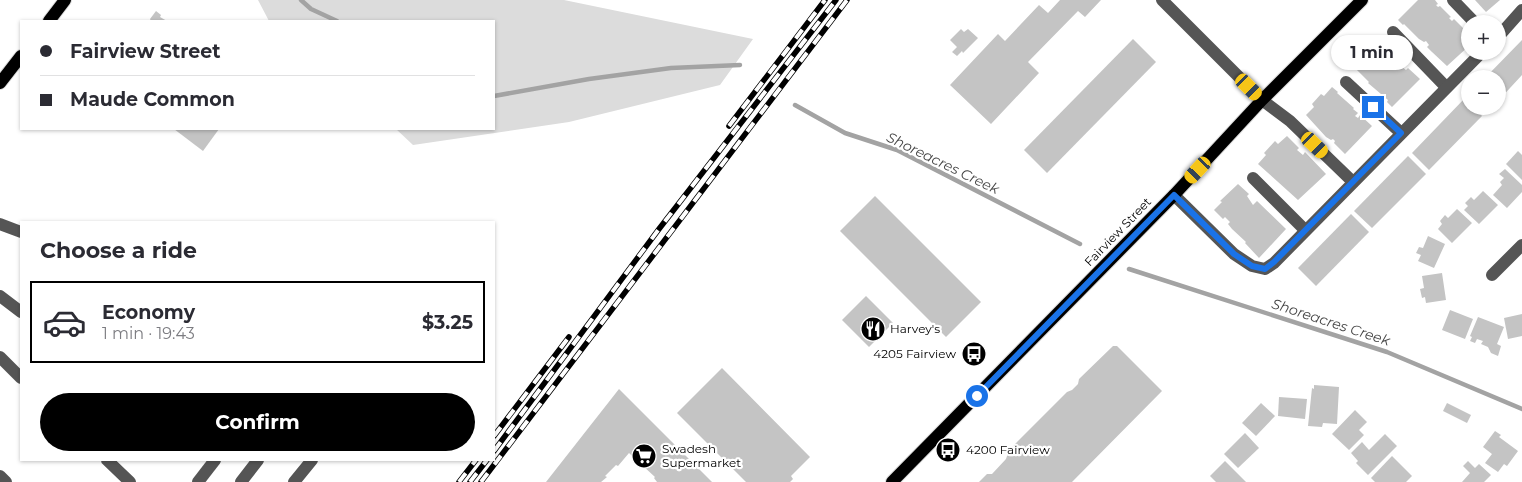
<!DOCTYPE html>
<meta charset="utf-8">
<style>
body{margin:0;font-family:Montserrat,sans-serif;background:#f7f7f7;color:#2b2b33;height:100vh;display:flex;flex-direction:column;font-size:19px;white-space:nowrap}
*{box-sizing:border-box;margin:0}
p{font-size:16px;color:#7c7c81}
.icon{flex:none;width:28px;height:28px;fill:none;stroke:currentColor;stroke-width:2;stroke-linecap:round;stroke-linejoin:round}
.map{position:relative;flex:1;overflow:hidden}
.drawer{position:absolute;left:20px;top:221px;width:475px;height:240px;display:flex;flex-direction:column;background:#fff;border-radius:0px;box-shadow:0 1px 4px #0004}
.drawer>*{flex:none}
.guide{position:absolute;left:20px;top:20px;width:475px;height:110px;border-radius:0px;box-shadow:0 1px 4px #0004;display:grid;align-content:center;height:110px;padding:0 20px;background:#fff}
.tools{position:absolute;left:1461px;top:15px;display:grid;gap:10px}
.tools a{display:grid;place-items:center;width:45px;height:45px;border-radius:50%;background:#fff;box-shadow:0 1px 4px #0004;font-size:25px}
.end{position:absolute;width:22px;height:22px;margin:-11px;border:6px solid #1a73e8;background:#fff;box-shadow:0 0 0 2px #fff}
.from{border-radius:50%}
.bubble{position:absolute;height:35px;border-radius:18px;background:#fff;box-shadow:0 1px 4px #0004;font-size:16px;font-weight:700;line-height:35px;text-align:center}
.car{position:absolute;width:15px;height:30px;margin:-15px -8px;border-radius:6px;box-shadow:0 0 4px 1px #0007;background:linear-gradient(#f5c518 24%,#345 0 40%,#f5c518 0 76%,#345 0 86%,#f5c518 0)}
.guide b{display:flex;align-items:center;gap:18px;height:48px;font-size:19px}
.guide b+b{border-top:1px solid #e1e1e2}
.guide i{width:12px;height:12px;background:#2b2b33}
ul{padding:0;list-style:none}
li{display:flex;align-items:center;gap:15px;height:82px;margin:0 10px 8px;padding:0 10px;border:2px solid transparent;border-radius:0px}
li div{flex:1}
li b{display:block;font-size:19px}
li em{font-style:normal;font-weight:700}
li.on{border-color:#000}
li>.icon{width:45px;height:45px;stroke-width:1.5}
h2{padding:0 20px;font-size:22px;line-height:60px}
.action{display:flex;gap:10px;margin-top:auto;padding:10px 20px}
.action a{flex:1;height:58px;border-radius:30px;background:#000;color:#fff;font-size:20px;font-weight:700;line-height:58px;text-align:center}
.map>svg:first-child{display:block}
.green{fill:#dcdcdc}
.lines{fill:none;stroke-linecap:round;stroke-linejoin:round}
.stream{stroke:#a3a3a3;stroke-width:4.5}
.building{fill:#c4c4c4}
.major-casing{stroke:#dbdbdb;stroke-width:14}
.minor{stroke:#555;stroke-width:12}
.major{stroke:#000;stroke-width:12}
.rail-casing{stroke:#000;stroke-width:5.5}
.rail{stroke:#fff;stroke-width:4;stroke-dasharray:11;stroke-linecap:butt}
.route{stroke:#1a73e8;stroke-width:6}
.labels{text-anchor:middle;stroke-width:4.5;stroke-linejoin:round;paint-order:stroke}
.street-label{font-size:12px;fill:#000;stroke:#fff}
.poi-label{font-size:12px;fill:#000;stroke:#fff;text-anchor:start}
.water-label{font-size:14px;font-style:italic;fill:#444;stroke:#fff}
</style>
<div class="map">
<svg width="1522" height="482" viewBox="0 0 1522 482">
<rect width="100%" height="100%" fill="#fff"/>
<path class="green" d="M 258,0 L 564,0 L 753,39 L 720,85 L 569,122 L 413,145 L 396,129 L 494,129 L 494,21 L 269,21 Z"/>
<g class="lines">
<g class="stream">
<path d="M 301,0 L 311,9 L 337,21"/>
<path d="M 494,96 L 589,79 L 671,68 L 740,65"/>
<path d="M 795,105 L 845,133 L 897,150 L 1080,244"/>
<path d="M 1129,269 L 1387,352 L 1522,409"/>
</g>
</g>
<g class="building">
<path d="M 1060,0 L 1101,0 L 1085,17 L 1078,11 L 1028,62 L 1039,73 L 991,124 L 950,85 L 998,34 L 1005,41 L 1039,5 L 1048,13 Z"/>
<path d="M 1418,0 L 1435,0 L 1438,4 L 1436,5 L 1438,7 L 1440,6 L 1451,17 L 1449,18 L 1452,21 L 1454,19 L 1470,35 L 1470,45 L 1447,66 L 1432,52 L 1427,47 L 1429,45 L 1426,41 L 1424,42 L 1419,39 L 1404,24 L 1403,25 L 1398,20 Z"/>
<path d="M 1475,0 L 1500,0 L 1486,12 Z"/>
<path d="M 156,11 L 161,15 L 160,17 L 167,21 L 151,21 L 150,19 Z"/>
<path d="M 961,29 L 964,32 L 968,29 L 978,38 L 963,53 L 962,51 L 957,56 L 952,52 L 957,47 L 950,40 Z"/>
<path d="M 1133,39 L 1156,62 L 1047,173 L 1024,150 Z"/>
<path d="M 1379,40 L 1385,45 L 1384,47 L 1401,60 L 1400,62 L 1404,65 L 1402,67 L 1406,70 L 1408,68 L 1420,79 L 1392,107 L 1387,102 L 1388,100 L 1368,83 L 1369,82 L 1354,67 Z"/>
<path d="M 1522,40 L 1522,75 L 1498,101 L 1498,79 L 1484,79 Z"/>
<path d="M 1332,87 L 1338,92 L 1337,93 L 1354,108 L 1353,109 L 1358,113 L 1355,116 L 1358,118 L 1360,115 L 1372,126 L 1345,154 L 1334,143 L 1335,141 L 1333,139 L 1331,140 L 1326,137 L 1306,115 L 1314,107 L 1312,104 L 1321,94 L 1324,96 Z"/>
<path d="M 1465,98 L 1470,103 L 1470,106 L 1473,106 L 1482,116 L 1429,170 L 1412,153 Z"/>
<path d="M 174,129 L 219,129 L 203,151 Z"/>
<path d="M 1287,136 L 1299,148 L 1297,150 L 1303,155 L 1305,152 L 1326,174 L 1298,200 L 1258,164 L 1266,155 L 1264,153 L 1275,141 L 1278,144 Z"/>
<path d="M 1518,151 L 1522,155 L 1522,180 L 1506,164 Z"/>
<path d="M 1408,156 L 1426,174 L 1372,228 L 1354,211 Z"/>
<path d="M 1505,169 L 1522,185 L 1522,192 L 1507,208 L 1493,195 L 1502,185 L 1500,182 L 1504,178 L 1499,174 Z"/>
<path d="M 1238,184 L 1249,194 L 1247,196 L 1253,205 L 1257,201 L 1286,229 L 1259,258 L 1245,243 L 1246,242 L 1232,229 L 1228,224 L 1230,222 L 1225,217 L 1223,219 L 1214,210 L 1222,202 L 1220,201 Z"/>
<path d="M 1483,191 L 1498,205 L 1479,224 L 1464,210 L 1468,206 L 1465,203 L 1471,197 L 1474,200 Z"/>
<path d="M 875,196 L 981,302 L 946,337 L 840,231 Z"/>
<path d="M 1457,209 L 1472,223 L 1452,243 L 1438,229 L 1442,224 L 1440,221 L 1445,215 L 1448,218 Z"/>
<path d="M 1351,214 L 1369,232 L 1316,286 L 1298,268 Z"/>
<path d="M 1428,236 L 1445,244 L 1434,268 L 1418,261 L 1421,255 L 1416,253 L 1419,247 L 1423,248 Z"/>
<path d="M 1442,273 L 1446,300 L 1426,303 L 1425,297 L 1422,298 L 1420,289 L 1424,288 L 1422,276 Z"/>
<path d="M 866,296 L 893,323 L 869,347 L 842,320 Z"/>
<path d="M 1450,310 L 1473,319 L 1465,339 L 1442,330 Z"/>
<path d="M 1522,314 L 1522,336 L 1508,339 L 1504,318 Z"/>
<path d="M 1478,317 L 1504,327 L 1497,344 L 1501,346 L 1498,356 L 1491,353 L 1488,347 L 1481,344 L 1483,341 L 1477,339 L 1475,343 L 1470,341 L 1472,337 L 1470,336 Z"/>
<path d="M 1113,346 L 1117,346 L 1162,391 L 1072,482 L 979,482 L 987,474 L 992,474 L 1006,459 L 1009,450 L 1067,392 L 1072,390 L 1078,384 L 1079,379 Z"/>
<path d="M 722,368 L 810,457 L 791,476 L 793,479 L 790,482 L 746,482 L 677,413 Z"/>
<path d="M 1314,385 L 1339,387 L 1337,424 L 1323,423 L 1322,427 L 1308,426 L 1312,388 L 1314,389 Z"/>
<path d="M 619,389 L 712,482 L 657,482 L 654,478 L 655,477 L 629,453 L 618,466 L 616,465 L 605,476 L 607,477 L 601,482 L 546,482 Z"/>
<path d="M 1279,397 L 1307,399 L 1305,419 L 1278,416 Z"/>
<path d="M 1261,403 L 1275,416 L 1256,436 L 1242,423 Z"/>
<path d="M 1447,403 L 1471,415 L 1467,423 L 1443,411 Z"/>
<path d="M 1355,410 L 1367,422 L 1359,430 L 1364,435 L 1349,450 L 1332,434 Z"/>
<path d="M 1495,431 L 1501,435 L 1499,437 L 1518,451 L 1507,466 L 1504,464 L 1498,472 L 1485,463 L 1492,454 L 1483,447 Z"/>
<path d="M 1245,433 L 1259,448 L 1238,468 L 1224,454 Z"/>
<path d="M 1385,434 L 1397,446 L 1368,475 L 1356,463 L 1358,461 L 1351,453 L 1362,442 L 1369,450 Z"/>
<path d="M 1392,456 L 1412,476 L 1406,482 L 1375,482 L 1371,478 Z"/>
<path d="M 1225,461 L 1246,482 L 1216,482 L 1210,476 Z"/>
<path d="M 1468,461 L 1475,468 L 1479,464 L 1491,475 L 1484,482 L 1462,482 L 1470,473 L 1463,466 Z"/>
</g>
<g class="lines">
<defs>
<g id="major">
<path d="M 49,21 L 65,0"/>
<path d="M 0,83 L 21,56"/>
<path d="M 892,482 L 1174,195 L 1262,100 L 1362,0"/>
</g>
</defs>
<use href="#major" class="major-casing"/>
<g class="minor">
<path d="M 1162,0 L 1262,100 L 1290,121 L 1353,182"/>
<path d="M 1453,0 L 1476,24"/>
<path d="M 1393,32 L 1446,87"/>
<path d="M 1498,37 L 1522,10"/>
<path d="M 1346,82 L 1401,133"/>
<path d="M 1253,178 L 1305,230"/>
<path d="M 1174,195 L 1234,254 L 1252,266 L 1265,269 L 1274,263 L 1483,51"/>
<path d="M 0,224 L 21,232"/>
<path d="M 1492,275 L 1522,245"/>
<path d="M 0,296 L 21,312"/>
<path d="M 0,357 L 21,378"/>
<path d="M 107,460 L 130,482"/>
<path d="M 0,476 L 6,482"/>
<path d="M 198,482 L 215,460"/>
<path d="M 241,482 L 258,460"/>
<path d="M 294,482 L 312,460"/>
</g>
<use href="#major" class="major"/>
<defs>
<g id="rail">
<path d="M 729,126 L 825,0"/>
<path d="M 494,436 L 569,337"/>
<path d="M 494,451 L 659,229 L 836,0"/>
<path d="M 459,482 L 476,460"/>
<path d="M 470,482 L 487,460"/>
<path d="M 481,482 L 847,0"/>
</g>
</defs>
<use href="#rail" class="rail-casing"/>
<use href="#rail" class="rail"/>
</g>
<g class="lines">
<path class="route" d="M 977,396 L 1174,195 L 1234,254 L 1252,266 L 1265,269 L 1274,262 L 1401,133 L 1373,107"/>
</g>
<defs>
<symbol id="restaurant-disc" viewBox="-11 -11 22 22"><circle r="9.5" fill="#000" stroke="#fff"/><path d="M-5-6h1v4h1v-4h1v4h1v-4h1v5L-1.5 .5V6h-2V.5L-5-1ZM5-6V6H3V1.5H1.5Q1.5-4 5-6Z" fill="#fff"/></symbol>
<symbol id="bus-disc" viewBox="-11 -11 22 22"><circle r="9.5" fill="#000" stroke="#fff"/><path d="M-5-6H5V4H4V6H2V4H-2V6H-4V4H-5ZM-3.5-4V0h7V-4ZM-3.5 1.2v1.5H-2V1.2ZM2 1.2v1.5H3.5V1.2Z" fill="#fff"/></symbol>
<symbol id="supermarket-disc" viewBox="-11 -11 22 22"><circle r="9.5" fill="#000" stroke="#fff"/><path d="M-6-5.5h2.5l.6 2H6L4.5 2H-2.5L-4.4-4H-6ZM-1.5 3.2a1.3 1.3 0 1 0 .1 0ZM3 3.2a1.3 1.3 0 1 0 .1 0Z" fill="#fff"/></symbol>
</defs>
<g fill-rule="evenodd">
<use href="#restaurant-disc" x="859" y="315" width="28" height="28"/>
<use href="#bus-disc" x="960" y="340" width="28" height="28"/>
<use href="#bus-disc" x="934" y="436" width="28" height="28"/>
<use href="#supermarket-disc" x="630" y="442" width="28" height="28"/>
</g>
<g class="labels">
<g class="street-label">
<text transform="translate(1118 232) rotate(-46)" y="4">Fairview Street</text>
</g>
<g class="poi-label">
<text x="890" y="333">Harvey's</text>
<text x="956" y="358" text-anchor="end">4205 Fairview</text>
<text x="662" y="453">Swadesh<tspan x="662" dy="14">Supermarket</tspan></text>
<text x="966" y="454">4200 Fairview</text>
</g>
<g class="water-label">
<text transform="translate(943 163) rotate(26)" y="5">Shoreacres Creek</text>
<text transform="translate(1331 322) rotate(18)" y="5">Shoreacres Creek</text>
</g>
</g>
</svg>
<div class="tools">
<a>+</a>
<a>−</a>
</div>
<i class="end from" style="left:977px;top:396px"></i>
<i class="end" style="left:1373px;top:107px"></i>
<div class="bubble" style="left:1331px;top:35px;width:82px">1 min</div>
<i class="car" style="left:1249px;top:87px;rotate:135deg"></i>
<i class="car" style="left:1315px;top:145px;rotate:134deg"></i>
<i class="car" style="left:1198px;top:170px;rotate:223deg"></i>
<div class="guide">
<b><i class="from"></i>Fairview Street</b>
<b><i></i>Maude Common</b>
</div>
<section class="drawer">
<h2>Choose a ride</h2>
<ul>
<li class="on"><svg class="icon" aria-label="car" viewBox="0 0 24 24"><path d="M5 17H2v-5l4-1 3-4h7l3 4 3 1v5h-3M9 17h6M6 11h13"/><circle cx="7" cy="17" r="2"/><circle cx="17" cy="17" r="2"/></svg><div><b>Economy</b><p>1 min · 19:43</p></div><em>$3.25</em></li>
</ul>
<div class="action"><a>Confirm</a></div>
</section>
</div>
